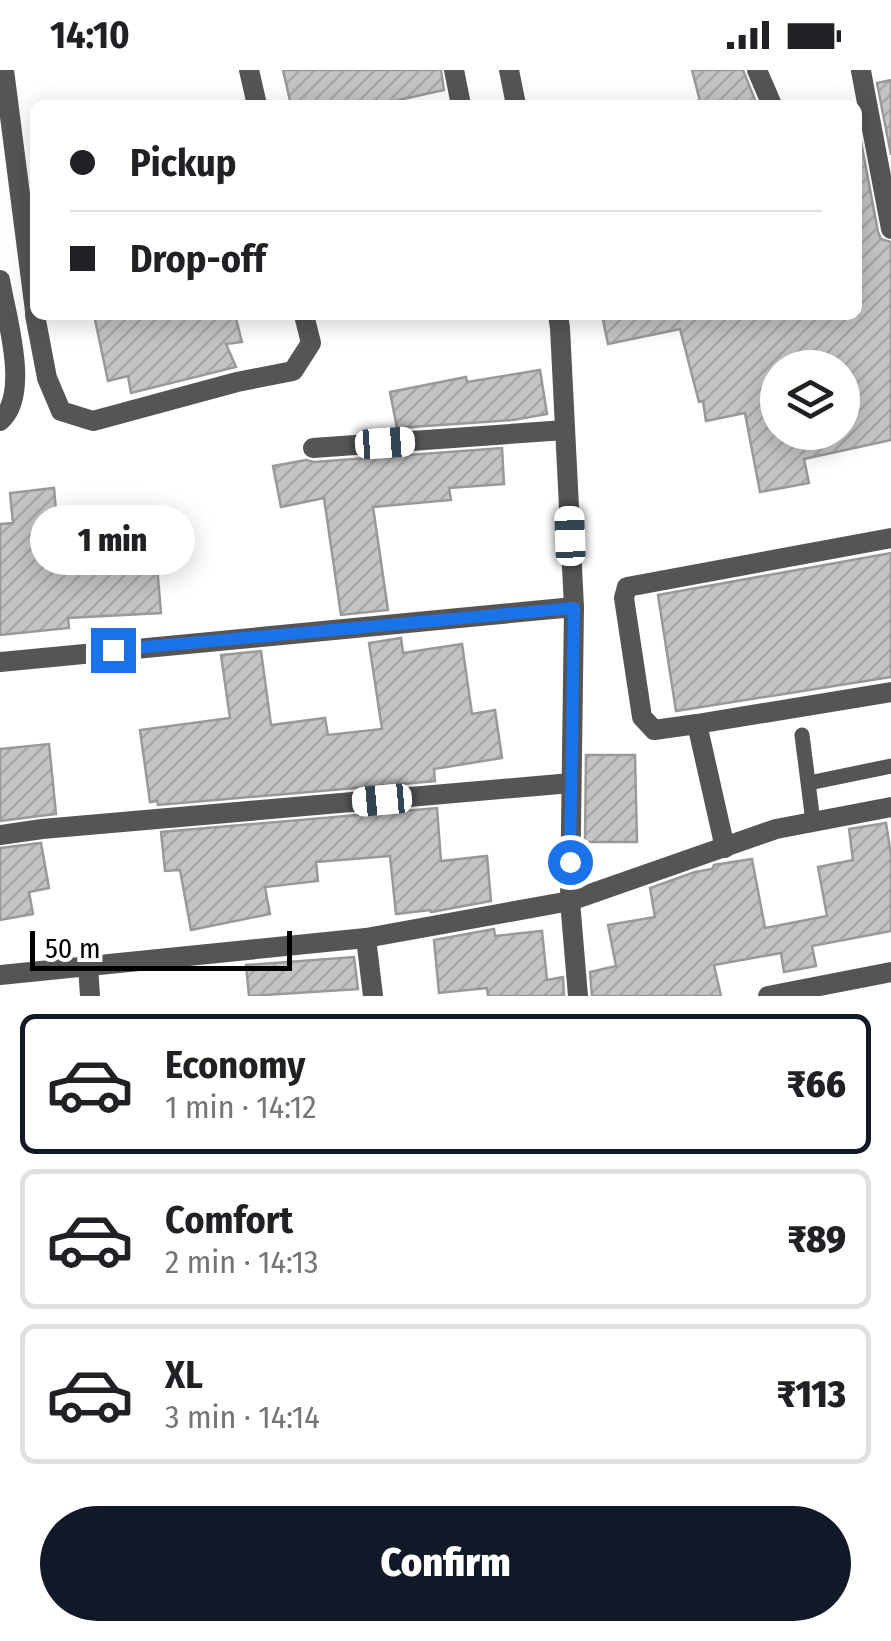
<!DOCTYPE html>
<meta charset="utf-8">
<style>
body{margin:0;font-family:"Fira Sans Condensed",sans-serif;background:#f6f6f6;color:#202124;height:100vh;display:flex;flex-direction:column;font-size:38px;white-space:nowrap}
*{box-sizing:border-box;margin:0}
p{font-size:32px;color:#757577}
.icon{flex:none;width:55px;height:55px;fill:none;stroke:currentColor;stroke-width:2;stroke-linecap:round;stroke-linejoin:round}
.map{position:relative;height:926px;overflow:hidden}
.side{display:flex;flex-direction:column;background:#fff;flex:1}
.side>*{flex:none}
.top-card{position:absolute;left:30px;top:30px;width:832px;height:220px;border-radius:15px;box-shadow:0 5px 25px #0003;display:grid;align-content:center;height:220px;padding:0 40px;background:#fff}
.controls{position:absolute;left:760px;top:280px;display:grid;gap:20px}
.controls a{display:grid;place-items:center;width:100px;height:100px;border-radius:50%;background:#fff;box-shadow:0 5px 25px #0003;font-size:50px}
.scale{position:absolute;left:30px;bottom:25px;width:262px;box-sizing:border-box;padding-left:10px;border:5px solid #000;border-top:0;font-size:28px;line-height:35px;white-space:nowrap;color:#000;-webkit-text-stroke:8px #fff;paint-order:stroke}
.end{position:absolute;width:45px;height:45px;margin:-22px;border:12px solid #1a73e8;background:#fff;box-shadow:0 0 0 5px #fff}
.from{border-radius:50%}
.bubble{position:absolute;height:70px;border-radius:35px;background:#fff;box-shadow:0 5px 25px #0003;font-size:32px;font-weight:800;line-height:70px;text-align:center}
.car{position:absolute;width:30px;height:60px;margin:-30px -15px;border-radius:12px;box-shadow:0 0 8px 2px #0007;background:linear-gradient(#fff 24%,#345 0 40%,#fff 0 76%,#345 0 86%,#fff 0)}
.top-card b{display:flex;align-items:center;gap:35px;height:95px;font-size:38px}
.top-card b+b{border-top:2px solid #e0e0e0}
.top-card i{width:25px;height:25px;background:#202124}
ul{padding:18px 0 0;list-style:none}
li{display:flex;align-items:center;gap:30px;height:140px;margin:0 20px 15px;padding:0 20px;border:5px solid #e0e0e0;border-radius:15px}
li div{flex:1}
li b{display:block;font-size:38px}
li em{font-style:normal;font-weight:800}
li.current{border-color:#111827}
li>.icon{width:90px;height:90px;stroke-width:1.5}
.cta{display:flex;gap:20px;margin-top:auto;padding:20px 40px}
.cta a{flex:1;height:115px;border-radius:60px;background:#111827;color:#fff;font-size:40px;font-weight:800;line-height:115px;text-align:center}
.status{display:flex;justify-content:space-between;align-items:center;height:70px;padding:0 50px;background:#fff;direction:ltr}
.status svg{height:28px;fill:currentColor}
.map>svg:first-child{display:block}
.building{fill:url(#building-hatch);stroke:#999;stroke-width:2.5;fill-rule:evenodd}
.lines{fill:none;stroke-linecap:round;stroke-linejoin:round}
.service{stroke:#555;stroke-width:15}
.minor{stroke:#555;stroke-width:20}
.route{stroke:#1a73e8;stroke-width:12}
</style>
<div class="status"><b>14:10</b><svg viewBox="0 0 49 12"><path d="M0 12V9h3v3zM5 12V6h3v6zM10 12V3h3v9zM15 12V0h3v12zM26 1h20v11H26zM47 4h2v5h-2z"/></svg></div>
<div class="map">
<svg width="891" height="926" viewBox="0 0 891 926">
<defs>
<pattern id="building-hatch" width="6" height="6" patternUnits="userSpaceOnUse" patternTransform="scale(2.5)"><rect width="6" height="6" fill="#c4c4c4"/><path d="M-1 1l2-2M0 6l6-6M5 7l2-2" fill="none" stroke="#a7a7a7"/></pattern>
</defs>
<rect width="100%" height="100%" fill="#fff"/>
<g class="building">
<path d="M 283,0 L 441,0 L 444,20 L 376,35 L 291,35 Z"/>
<path d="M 692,0 L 743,0 L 757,35 L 701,35 Z"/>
<path d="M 891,10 L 891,85 L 877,13 Z"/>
<path d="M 858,56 L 878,162 L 881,169 L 891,172 L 891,370 L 804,389 L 809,413 L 760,422 L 745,343 L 706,351 L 703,331 L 699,332 L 680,259 L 608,274 L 602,245 L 858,245 ZM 778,298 L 842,298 L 842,362 L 778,362 Z"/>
<path d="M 94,245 L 235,245 L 242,272 L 226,274 L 236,297 L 131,323 L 128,306 L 108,311 Z"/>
<path d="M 540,300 L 547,344 L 513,350 L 397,358 L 390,322 L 466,307 L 467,312 Z"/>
<path d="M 502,378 L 504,414 L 449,418 L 451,430 L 373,437 L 388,540 L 341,545 L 324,428 L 281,437 L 273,396 L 306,390 L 314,392 Z"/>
<path d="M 54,418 L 58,463 L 123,460 L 157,496 L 161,543 L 68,548 L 69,558 L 0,565 L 0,454 L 13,453 L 10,423 Z"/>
<path d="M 891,483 L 891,607 L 676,641 L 658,525 Z"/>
<path d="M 401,568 L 403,583 L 462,574 L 472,644 L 495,640 L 502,688 L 434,699 L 435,711 L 158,735 L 157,731 L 150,732 L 140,660 L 230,648 L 221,585 L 261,581 L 271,655 L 325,648 L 328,665 L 382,659 L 369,573 Z"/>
<path d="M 49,674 L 56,744 L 0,751 L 0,679 Z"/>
<path d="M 586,685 L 635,685 L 637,772 L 585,772 Z"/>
<path d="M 437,738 L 441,791 L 487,786 L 491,831 L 431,842 L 430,840 L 396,844 L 390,786 L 316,792 L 318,811 L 265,817 L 270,844 L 191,860 L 180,800 L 165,801 L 161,762 Z"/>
<path d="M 886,753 L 891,785 L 891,861 L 812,876 L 816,896 L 784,902 L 781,883 L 714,895 L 721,926 L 592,926 L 590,902 L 616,896 L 608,855 L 655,847 L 650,818 L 695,802 L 712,799 L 714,795 L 752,789 L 765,858 L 827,846 L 818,797 L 853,790 L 849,759 Z"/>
<path d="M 41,773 L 49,818 L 29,822 L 33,844 L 0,850 L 0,778 Z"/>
<path d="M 494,859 L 495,866 L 542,861 L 547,910 L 563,907 L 564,926 L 488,926 L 487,918 L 439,923 L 434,870 Z"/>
<path d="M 354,887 L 358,919 L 249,926 L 246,895 Z"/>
</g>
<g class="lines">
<g class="service">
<path d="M 802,665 L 813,752"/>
<path d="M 809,713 L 891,696"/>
</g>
<g class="minor">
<path d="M 4,0 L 35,241"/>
<path d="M 249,0 L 257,35"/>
<path d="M 454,0 L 461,35"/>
<path d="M 509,0 L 516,35"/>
<path d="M 757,0 L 772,35"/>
<path d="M 861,1 L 891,159"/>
<path d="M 0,210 C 6,246 31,325 0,351"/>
<path d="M 35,245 L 47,308 L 61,341 L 93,351 L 237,312 L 293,301 L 311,273 L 304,245"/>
<path d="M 558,245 L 560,258 L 574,537"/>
<path d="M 313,378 L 565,360"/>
<path d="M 0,592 L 574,537 L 570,831 L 578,926"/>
<path d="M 697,654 L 654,660 L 642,647 L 624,528 L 627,517 L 891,468"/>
<path d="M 0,765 L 42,759 L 571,713"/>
<path d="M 725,778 L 697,654 L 891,622"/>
<path d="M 366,868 L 373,926"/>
<path d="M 88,896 L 90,926"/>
<path d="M 0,905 L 366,868 L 570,831 L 776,759 L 891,737"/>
<path d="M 768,926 L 891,902"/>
</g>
</g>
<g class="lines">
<path class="route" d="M 113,580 L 574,538 L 570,792"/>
</g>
</svg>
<div class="controls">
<a><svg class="icon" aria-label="layers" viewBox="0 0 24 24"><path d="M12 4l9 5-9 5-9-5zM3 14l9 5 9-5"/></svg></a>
</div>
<div class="scale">50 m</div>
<i class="end from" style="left:570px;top:792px"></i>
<i class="end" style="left:113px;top:580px"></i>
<div class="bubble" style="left:30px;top:435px;width:165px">1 min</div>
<i class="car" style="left:385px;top:373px;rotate:86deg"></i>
<i class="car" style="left:570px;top:466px;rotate:358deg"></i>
<i class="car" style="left:382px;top:730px;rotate:265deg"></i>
<div class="top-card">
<b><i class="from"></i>Pickup</b>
<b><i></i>Drop-off</b>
</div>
</div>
<section class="side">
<ul>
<li class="current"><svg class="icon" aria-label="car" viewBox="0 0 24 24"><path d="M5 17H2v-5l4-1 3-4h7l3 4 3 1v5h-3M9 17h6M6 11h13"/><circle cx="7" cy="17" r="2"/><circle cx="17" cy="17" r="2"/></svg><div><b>Economy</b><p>1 min · 14:12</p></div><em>₹66</em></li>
<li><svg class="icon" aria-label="car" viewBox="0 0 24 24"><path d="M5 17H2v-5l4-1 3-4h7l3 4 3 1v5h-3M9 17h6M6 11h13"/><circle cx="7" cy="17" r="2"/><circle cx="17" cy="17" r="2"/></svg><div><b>Comfort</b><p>2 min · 14:13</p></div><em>₹89</em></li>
<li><svg class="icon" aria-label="car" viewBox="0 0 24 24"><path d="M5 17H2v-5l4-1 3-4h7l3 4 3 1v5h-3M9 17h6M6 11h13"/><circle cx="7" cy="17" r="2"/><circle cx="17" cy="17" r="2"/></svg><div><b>XL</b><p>3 min · 14:14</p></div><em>₹113</em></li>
</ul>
<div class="cta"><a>Confirm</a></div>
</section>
